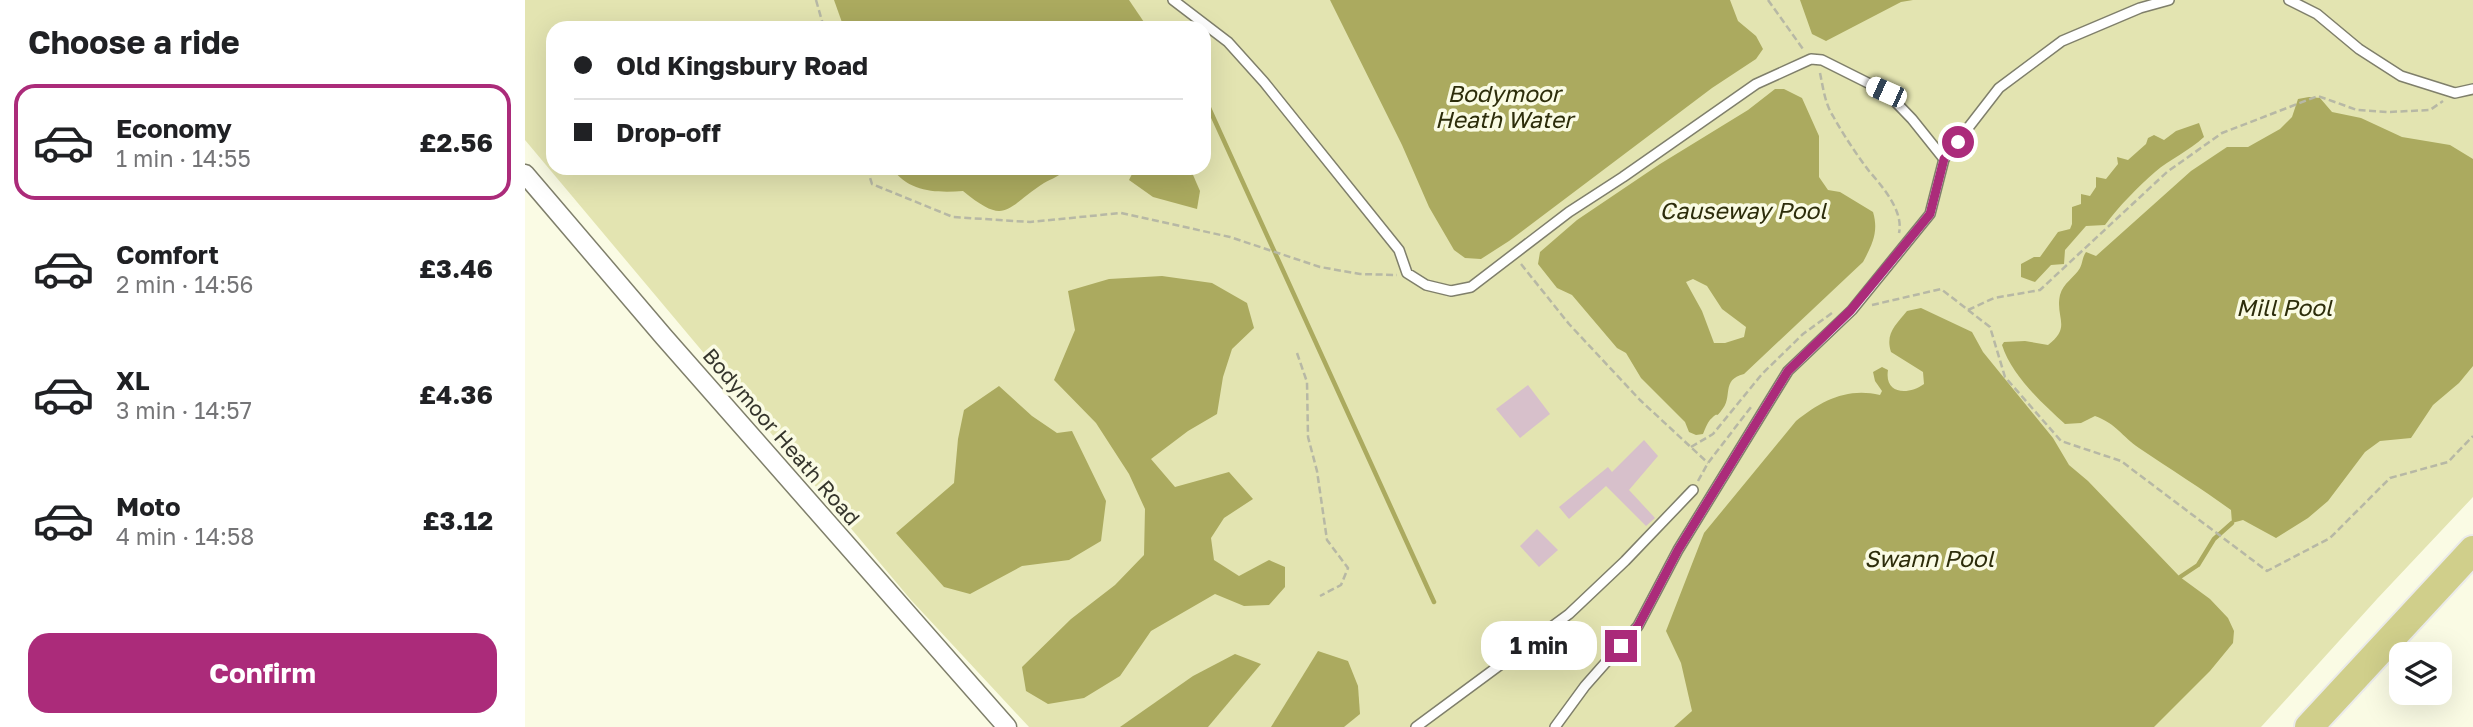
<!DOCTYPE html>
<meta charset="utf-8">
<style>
body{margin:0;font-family:"Golos Text",sans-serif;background:#f6f6f6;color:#202124;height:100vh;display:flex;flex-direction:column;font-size:26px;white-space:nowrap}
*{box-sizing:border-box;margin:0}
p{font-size:23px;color:#757577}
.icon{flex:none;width:38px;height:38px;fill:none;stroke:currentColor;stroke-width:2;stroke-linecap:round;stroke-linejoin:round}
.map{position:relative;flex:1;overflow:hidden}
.panel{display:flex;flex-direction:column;background:#fff;width:525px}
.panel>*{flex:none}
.top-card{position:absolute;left:21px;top:21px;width:665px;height:154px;border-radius:21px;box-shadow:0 7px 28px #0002;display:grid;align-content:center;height:154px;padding:0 28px;background:#fff}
.fabs{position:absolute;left:1864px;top:642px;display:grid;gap:14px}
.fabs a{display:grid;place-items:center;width:63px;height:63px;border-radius:14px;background:#fff;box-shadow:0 7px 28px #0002;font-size:35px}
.end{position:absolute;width:32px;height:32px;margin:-16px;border:9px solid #ab2b7a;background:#fff;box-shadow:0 0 0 4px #fff}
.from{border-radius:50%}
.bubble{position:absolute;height:49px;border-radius:21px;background:#fff;box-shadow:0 7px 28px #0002;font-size:23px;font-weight:700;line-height:49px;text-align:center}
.car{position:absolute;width:21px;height:42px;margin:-21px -10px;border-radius:9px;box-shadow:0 0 5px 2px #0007;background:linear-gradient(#fff 24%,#345 0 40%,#fff 0 76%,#345 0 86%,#fff 0)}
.top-card b{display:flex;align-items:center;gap:24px;height:66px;font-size:26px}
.top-card b+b{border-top:2px solid #e0e0e0}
.top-card i{width:18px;height:18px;background:#202124}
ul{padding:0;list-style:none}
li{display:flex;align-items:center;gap:21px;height:116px;margin:0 14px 10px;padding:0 14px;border:4px solid transparent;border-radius:21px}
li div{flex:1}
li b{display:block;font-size:26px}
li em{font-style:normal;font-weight:700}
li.selected{border-color:#ab2b7a}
li>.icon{width:63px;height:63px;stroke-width:1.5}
h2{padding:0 28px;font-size:32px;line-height:84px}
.cta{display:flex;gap:14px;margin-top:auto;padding:14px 28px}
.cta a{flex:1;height:80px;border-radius:21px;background:#ab2b7a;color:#fff;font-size:28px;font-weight:700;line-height:80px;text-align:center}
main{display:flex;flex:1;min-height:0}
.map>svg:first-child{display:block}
.green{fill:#e3e4b1;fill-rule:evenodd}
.water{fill:#abaa5f;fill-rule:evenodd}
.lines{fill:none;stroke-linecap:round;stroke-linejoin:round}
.stream{stroke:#abaa5f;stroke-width:4.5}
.building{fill:#d7c0cb}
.service-casing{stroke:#7f7f6b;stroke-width:12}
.minor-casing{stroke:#7f7f6b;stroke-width:21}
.primary-casing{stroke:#ebebea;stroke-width:32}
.path{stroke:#b7b8a5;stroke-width:2.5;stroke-dasharray:7 3.5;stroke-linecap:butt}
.service{stroke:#fff;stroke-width:9}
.minor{stroke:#fff;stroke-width:18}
.primary{stroke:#d0cf8b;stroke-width:28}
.route{stroke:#ab2b7a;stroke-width:9}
.labels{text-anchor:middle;stroke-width:7;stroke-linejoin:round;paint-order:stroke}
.street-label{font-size:21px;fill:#35352c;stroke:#fafbe4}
.water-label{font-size:23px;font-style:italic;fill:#2d2d0b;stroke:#fafbe4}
</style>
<main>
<section class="panel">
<h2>Choose a ride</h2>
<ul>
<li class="selected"><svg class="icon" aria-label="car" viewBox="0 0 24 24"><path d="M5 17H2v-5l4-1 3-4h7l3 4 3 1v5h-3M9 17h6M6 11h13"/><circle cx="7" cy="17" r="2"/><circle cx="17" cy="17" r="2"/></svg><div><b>Economy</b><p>1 min · 14:55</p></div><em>£2.56</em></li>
<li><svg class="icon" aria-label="car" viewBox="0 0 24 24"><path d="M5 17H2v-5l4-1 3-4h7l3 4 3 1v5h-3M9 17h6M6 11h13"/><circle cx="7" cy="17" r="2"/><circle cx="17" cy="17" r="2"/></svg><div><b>Comfort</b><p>2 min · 14:56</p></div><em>£3.46</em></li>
<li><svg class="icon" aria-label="car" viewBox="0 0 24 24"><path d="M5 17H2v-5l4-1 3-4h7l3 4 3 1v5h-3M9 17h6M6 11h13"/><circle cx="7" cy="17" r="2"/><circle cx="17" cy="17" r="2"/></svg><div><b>XL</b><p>3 min · 14:57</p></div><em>£4.36</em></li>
<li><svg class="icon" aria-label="car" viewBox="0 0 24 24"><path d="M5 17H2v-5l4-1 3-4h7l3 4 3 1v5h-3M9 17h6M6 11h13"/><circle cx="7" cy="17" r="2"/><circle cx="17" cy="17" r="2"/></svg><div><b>Moto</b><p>4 min · 14:58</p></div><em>£3.12</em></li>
</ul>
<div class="cta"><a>Confirm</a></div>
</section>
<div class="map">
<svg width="1948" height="727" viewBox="0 0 1948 727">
<rect width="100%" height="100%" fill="#fafbe4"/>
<path class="green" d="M 0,0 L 1948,0 L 1948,497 L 1852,599 L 1736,727 L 504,727 L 386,600 L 0,140 ZM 28,28 L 679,28 L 679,168 L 28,168 Z"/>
<g class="water">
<path d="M 309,0 L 604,0 L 623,28 L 319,28 Z"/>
<path d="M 805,0 L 1205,0 L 1213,21 L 1231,36 L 1238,49 L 1231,59 L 1187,88 L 984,241 L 956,259 L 940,258 L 929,250 L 904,207 L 877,145 Z"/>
<path d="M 1275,0 L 1388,0 L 1376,2 L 1301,41 L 1287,34 Z"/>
<path d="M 1250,89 L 1259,89 L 1277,98 L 1294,136 L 1294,177 L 1303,190 L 1315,192 L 1348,212 C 1354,232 1347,245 1338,262 L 1219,374 C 1195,380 1209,397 1196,411 C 1190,419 1194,411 1187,418 C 1183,421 1180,429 1178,434 L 1171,435 L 1164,432 L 1160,422 L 1116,378 L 1101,353 L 1092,348 L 1047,295 L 1032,288 L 1013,264 L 1015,252 L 1052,220 L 1135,164 L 1223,110 ZM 1168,279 L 1182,286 L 1197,309 L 1221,327 L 1219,337 L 1200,343 L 1189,343 L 1177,311 L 1161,282 Z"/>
<path d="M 1784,97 L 1795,98 L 1807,112 L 1836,118 L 1877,137 L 1925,145 L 1948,159 L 1948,366 L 1934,383 L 1908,405 L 1886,438 L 1855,441 L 1840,452 L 1803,501 L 1783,518 L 1751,538 L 1718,520 L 1707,523 L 1706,510 C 1676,488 1645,469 1614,448 C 1596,436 1592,424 1570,416 L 1556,423 L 1540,424 C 1517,403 1487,376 1477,345 L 1479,342 L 1500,341 L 1523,345 C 1547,327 1530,318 1535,295 C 1538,283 1550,277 1555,268 C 1558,262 1557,258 1561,252 L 1571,256 L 1666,171 L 1702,147 L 1723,147 L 1755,129 L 1767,117 L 1773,99 Z"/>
<path d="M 1674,123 L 1679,137 C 1664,151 1645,159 1630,172 C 1612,188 1594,206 1580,225 L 1561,226 L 1540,250 L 1539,264 L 1526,265 L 1510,282 L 1496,277 L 1496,264 L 1509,257 L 1515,257 L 1533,232 L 1545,229 L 1547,224 L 1547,207 L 1556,204 L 1556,194 L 1565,196 L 1571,187 L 1571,177 L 1581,179 L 1593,164 L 1592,157 L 1603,160 L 1621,144 L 1623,138 L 1629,135 L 1639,140 L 1651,131 Z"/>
<path d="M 367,168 L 541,168 C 534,177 528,178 519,183 C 480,208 482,227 438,191 C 411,193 383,192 367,168 Z"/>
<path d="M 610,168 L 665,168 L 675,191 L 672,209 L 628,197 L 604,180 Z"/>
<path d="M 637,276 L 687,283 L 722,303 L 729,328 L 707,349 L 698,377 L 692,414 L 663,431 L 626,459 L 650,487 L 704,472 L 728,499 L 699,518 L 686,538 L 689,560 L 714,576 L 744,560 L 760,567 L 760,587 L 744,605 L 719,606 L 690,594 L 626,631 L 595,676 L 559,698 L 523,704 L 501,691 L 497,667 L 546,619 L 590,585 L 619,555 L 620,509 L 604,474 L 571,423 L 529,380 L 550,330 L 543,291 L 584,279 Z"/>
<path d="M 1396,308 L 1447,332 L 1458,352 L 1528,438 L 1544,465 L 1563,481 L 1655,577 L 1685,599 L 1703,618 L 1709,631 L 1708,643 L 1685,671 L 1629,727 L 1149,727 L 1167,711 L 1156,663 L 1141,631 L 1179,533 L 1271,421 C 1296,401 1322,387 1355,395 L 1357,391 L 1350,381 L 1348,372 L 1357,367 L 1363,370 C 1359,395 1384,395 1399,384 L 1398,372 L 1366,352 C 1360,333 1371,325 1382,311 Z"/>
<path d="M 474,386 L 507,416 L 532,433 L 547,431 L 581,501 L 576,541 L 544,560 L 497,566 L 445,594 L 419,587 L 371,533 L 429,483 L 433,439 L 439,410 Z"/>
<path d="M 793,651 L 823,661 L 833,686 L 835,714 L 819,727 L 746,727 Z"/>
<path d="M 710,654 L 736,664 L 683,727 L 595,727 L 668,676 Z"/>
</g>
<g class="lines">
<g class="stream">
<path d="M 679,97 L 909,602"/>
<path d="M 1655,577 L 1673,565 L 1689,539 L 1707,523"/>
</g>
</g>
<g class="building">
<path d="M 1003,385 L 1025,414 L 995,438 L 971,409 Z"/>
<path d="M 1119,440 L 1133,456 L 1104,490 L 1130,518 L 1121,526 L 1081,486 L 1044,519 L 1034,507 L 1083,467 L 1087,472 Z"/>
<path d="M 1012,529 L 1033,550 L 1014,567 L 995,546 Z"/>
</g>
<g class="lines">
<defs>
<g id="service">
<path d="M 648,0 L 703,42 L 739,82 L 874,250 L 882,273 L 901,285 L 926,291 L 946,287 L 1044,212 L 1098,177 L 1231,84 L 1286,59 L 1297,60 L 1361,92 L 1387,119 L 1419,159"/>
<path d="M 1764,0 L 1792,14 L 1834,49 L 1876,76 L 1930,93 L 1948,89"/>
<path d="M 891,727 L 1044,614 L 1100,561 L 1168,490"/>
<path d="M 1030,727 L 1060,686 L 1113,626 L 1153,550 L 1263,371 L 1327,310 L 1405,214 L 1419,159 L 1474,88 L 1537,41 L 1615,8 L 1644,0"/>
</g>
<path id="minor" d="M 0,174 L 139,337 L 482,727"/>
<path id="primary" d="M 1784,727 L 1948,550"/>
</defs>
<use href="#service" class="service-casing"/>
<use href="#minor" class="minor-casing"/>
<use href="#primary" class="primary-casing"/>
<g class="path">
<path d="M 291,0 L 299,28"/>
<path d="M 1243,0 L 1278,49"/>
<path d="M 1295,73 C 1298,87 1300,104 1308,116 C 1318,134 1331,154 1344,171 C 1357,186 1379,211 1374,233"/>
<path d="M 342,168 L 347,184 L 428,217 L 505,222 L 596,213 L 705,237 L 795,267 L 835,274 L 872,275"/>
<path d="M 996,264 L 1044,324 L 1115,400 L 1183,463"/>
<path d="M 1347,305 L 1416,289 L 1465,327 L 1480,377 L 1536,441 L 1596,461 L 1742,571 L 1805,538 L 1865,478 L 1923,462 L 1948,436"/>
<path d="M 1443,310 L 1469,298 L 1515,290 L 1642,172 L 1697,133 L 1793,96 L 1832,110 L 1863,112 L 1905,110 L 1918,101"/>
<path d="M 772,353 L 782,382 L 783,437 L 792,471 L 802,540 L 823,568 L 816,585 L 795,596"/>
<path d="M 1166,447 L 1188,434 L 1237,374 L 1278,334 L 1307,313"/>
<path d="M 1173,481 L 1183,463 L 1226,407"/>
</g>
<use href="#service" class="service"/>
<use href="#minor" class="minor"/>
<use href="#primary" class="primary"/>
</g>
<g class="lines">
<path class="route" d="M 1096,646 L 1113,626 L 1153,550 L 1263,371 L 1326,310 L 1405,214 L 1419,159 L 1433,142"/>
</g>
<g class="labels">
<g class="street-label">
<text transform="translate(256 437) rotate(49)" y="7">Bodymoor Heath Road</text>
</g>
<g class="water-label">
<text x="979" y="102">Bodymoor<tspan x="979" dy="26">Heath Water</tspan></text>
<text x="1218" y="219">Causeway Pool</text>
<text x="1759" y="316">Mill Pool</text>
<text x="1404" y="567">Swann Pool</text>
</g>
</g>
</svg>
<div class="fabs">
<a><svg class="icon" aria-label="layers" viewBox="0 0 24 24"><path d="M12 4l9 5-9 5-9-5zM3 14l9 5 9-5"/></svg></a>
</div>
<i class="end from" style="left:1433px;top:142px"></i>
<i class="end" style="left:1096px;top:646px"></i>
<div class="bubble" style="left:956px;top:621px;width:116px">1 min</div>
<i class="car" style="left:1361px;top:92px;rotate:294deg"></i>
<div class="top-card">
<b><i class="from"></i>Old Kingsbury Road</b>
<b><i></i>Drop-off</b>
</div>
</div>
</main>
